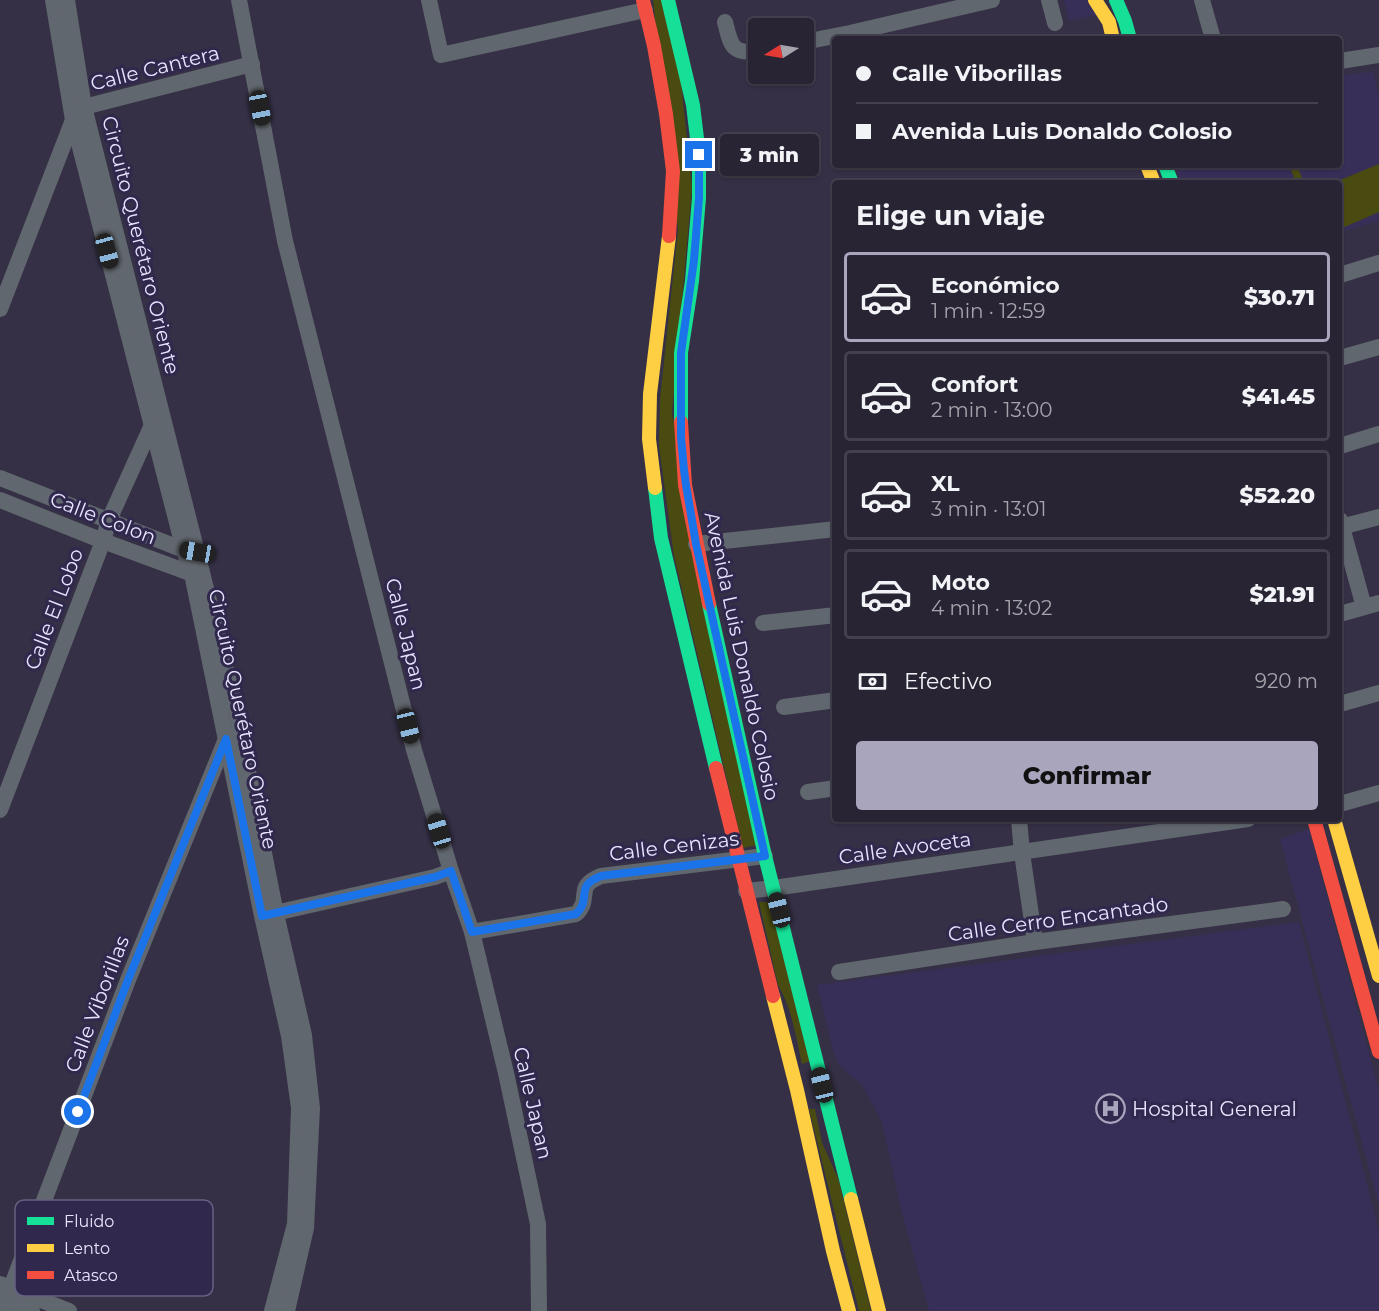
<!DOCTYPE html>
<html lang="es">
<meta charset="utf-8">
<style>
body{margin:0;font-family:Montserrat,sans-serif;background:#302c3c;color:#f1f3f6;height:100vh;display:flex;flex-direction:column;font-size:22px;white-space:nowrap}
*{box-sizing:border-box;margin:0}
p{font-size:20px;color:#a5a4ac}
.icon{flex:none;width:33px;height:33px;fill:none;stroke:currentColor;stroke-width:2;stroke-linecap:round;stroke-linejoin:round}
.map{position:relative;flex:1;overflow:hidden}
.side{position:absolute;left:832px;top:180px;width:510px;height:642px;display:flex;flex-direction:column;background:#282434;border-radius:6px;box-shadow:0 2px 4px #0004,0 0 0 2px #44414f}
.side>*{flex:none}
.guide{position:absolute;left:832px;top:36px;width:510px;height:132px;border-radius:6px;box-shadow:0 2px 4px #0004,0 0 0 2px #44414f;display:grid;align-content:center;height:132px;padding:0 24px;background:#282434}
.needle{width:39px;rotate:259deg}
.tools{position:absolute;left:748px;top:18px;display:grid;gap:12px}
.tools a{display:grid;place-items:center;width:66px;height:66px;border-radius:6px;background:#282434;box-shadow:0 2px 4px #0004,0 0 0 2px #44414f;font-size:30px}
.end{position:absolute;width:27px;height:27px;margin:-14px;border:8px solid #1a73e8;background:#fff;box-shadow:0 0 0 3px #fff}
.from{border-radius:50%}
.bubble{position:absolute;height:42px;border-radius:6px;background:#282434;box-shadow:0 2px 4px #0004,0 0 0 2px #44414f;font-size:20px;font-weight:800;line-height:42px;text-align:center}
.car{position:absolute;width:18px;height:36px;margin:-18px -9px;border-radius:8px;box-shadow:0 0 4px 2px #0007;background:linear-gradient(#222 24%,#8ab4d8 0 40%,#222 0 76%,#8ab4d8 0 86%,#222 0)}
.guide b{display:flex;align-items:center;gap:21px;height:57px;font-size:22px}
.guide b+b{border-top:2px solid #44414f}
.guide i{width:15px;height:15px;background:#f1f3f6}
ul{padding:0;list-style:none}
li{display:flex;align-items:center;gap:18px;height:90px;margin:0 12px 9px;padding:0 12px;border:3px solid #44414f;border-radius:6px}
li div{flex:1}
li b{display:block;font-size:22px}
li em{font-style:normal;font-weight:800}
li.selected{border-color:#a9a5bd}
li>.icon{width:54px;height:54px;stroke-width:1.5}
h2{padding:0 24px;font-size:27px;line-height:72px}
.pay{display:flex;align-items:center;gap:15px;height:66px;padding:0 24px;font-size:22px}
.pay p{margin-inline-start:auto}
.button{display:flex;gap:12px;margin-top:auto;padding:12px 24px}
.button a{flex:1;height:69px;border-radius:6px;background:#a9a5bd;color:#111;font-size:24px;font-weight:800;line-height:69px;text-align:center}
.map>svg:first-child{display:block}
.built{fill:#382f59}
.green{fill:#494b11}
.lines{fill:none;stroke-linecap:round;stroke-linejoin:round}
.street{stroke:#61676e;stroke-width:16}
.fast{stroke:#16e098;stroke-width:14}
.slow{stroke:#ffcf43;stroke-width:14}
.jam{stroke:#f24e42;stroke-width:14}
.route{stroke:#1a73e8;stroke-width:8}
.labels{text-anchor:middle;stroke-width:6;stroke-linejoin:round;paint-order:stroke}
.street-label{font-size:20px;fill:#e8e4fd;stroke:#30284d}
.poi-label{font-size:20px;fill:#e8e4fd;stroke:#30284d;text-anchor:start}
.key{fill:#30284d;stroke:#676082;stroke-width:1.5}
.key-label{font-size:16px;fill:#e8e4fd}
</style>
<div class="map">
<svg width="1379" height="1311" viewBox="0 0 1379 1311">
<rect width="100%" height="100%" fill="#353045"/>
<g class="built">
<path d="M 1064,0 L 1086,0 L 1098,15 L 1069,21 Z"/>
<path d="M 1373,71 L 1379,96 L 1379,221 L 1340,232 L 1340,183 L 1180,183 L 1174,165 L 1340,165 L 1340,76 Z"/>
<path d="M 1309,829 L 1379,1091 L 1379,1206 L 1280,839 Z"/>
<path d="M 1299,922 L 1379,1231 L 1379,1311 L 929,1311 L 901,1209 L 882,1122 L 861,1083 L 848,1074 L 839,1064 L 834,1054 L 817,985 Z"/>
</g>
<g class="green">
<path d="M 653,0 L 662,0 L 681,81 L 692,188 L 672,413 L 758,845 L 743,848 L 674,556 L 659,446 L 660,399 L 678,230 Z"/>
<path d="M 1379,164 L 1379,212 L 1340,229 L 1340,183 L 1333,183 Z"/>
<path d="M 1289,165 L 1297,165 L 1304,183 L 1283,183 L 1283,182 L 1294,177 Z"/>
<path d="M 759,902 L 772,902 L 810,1061 L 802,1064 C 796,1037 792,1009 778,985 Z"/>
<path d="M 809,1109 L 815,1109 L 822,1143 L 838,1178 L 871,1311 L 859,1311 Z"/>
</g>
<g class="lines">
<g class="street">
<path d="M 53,0 L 73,120 L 184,550 L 192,574 L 262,916 L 289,1036 L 299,1108 L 295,1224 L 272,1311"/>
<path d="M 67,0 L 84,107 L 197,552 L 237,715 L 276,914 L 304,1035 L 312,1108 L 306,1228 L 287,1311"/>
<path d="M 239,0 L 285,241 L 414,750 L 451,871 L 472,932 L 506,1073 L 538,1224 L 539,1311"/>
<path d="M 429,0 L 441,55 L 645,10"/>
<path d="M 1049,0 L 1055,23"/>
<path d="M 1202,0 L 1213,39"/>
<path d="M 725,22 C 731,46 732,55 759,51"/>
<path d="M 804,42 L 850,33 L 992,0"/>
<path d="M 1340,61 L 1379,55"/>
<path d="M 1340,275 L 1379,263"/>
<path d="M 0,309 L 73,120 L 84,107 L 252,64"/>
<path d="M 1340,358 L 1379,347"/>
<path d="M 1340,446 L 1379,434"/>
<path d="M 0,478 L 184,550 L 193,551"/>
<path d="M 0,500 L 103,541 L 198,576"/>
<path d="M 1340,520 L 1364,607"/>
<path d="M 1341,527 L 1379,517"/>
<path d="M 696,544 L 836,529"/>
<path d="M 1340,614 L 1379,603"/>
<path d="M 763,623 L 836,615"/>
<path d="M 1340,704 L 1379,693"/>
<path d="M 784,707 L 836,700"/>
<path d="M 808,792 L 836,788"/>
<path d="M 1340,804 L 1379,793"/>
<path d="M 0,810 L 103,541 L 109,520 L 152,425"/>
<path d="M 1019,819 L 1022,853 L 1035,942"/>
<path d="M 746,891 L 774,888 L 1248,819"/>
<path d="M 266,915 L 435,877 L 451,871"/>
<path d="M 472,932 L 576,914 C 593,898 573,887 601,876 L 765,856"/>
<path d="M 839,972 L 1035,942 L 1283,909"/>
<path d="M 0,1284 L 69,1311"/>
<path d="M 0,1298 L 32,1311"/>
<path d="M 2,1311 L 128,980 L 226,739"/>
</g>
<g class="fast">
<path d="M 668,0 L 693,105 L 699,155 L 699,198 L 692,281 L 681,353 L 681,422"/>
<path d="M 1116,0 L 1125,21 L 1130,39"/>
<path d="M 1165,165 L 1172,183"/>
<path d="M 655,488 L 661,538 L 716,768"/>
<path d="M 709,604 L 765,856 L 851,1199"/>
</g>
<g class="slow">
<path d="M 1095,0 L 1109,22 L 1113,39"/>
<path d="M 1147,165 L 1154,183"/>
<path d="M 655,488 L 649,439 L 650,394 L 669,236"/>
<path d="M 1334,819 L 1379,976"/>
<path d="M 773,996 L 797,1090 L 833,1251 L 849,1311"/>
<path d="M 851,1199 L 879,1311"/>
</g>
<g class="jam">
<path d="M 643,0 L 654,46 L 666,114 L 673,171 L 669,236"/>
<path d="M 681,422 L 685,485 L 709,604"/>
<path d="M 716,768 L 773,996"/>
<path d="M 1314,819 L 1379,1052"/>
</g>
</g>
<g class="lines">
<path class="route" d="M 78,1112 L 128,980 L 226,739 L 262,916 L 435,877 L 451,871 L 472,932 L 576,914 C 593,898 573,887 601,876 L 765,856 L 696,544 L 686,485 L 684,470 L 681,437 L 681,353 L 694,260 L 699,198 L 699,155"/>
</g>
<defs>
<symbol id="hospital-ring" viewBox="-11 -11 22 22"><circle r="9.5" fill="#30284d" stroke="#a9a5bd" stroke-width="1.5"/><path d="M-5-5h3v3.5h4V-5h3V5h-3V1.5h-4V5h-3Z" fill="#a9a5bd"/></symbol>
</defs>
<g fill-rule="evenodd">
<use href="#hospital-ring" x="1094" y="1092" width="33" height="33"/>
</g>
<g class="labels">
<g class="street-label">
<text transform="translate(155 68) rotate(-14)" y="7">Calle Cantera</text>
<text transform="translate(141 245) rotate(76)" y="7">Circuito Querétaro Oriente</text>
<text transform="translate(103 518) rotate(21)" y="7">Calle Colon</text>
<text transform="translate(54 609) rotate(-69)" y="7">Calle El Lobo</text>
<text transform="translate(406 634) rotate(76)" y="7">Calle Japan</text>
<text transform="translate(742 656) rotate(78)" y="7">Avenida Luis Donaldo Colosio</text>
<text transform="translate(243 719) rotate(78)" y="7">Circuito Querétaro Oriente</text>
<text transform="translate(674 846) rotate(-7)" y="7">Calle Cenizas</text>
<text transform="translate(905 848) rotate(-8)" y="7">Calle Avoceta</text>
<text transform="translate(1058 919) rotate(-8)" y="7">Calle Cerro Encantado</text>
<text transform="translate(97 1004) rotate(-69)" y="7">Calle Viborillas</text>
<text transform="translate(533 1103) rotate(77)" y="7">Calle Japan</text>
</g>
<g class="poi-label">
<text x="1132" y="1116">Hospital General</text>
</g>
</g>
<rect x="15" y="1200" width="198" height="96" rx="9" class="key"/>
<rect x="27" y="1217" width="27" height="8" fill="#16e098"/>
<rect x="27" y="1244" width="27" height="8" fill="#ffcf43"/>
<rect x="27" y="1271" width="27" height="8" fill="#f24e42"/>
<g class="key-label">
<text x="64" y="1227">Fluido</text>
<text x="64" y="1254">Lento</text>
<text x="64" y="1281">Atasco</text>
</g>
</svg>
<div class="tools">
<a><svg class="needle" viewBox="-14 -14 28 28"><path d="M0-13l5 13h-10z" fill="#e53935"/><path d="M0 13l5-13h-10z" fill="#a5a4ac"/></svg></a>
</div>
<i class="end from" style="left:78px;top:1112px"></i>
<i class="end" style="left:699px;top:155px"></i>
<div class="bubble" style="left:720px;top:134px;width:99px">3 min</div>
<i class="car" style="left:260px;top:108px;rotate:169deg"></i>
<i class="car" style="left:107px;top:251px;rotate:165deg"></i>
<i class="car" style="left:197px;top:552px;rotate:280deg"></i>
<i class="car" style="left:408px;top:726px;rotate:166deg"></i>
<i class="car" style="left:439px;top:831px;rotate:343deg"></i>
<i class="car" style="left:779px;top:910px;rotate:346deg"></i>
<i class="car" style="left:822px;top:1085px;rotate:346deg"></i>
<div class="guide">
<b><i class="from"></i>Calle Viborillas</b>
<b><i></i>Avenida Luis Donaldo Colosio</b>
</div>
<section class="side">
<h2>Elige un viaje</h2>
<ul>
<li class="selected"><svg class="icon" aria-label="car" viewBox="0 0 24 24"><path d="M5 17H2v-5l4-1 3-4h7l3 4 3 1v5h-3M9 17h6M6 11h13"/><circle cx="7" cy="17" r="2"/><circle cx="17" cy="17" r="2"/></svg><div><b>Económico</b><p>1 min · 12:59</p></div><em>$30.71</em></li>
<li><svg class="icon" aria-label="car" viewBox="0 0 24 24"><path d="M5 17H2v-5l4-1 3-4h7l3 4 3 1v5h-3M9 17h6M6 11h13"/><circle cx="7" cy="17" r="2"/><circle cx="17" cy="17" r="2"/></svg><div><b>Confort</b><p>2 min · 13:00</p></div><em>$41.45</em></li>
<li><svg class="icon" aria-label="car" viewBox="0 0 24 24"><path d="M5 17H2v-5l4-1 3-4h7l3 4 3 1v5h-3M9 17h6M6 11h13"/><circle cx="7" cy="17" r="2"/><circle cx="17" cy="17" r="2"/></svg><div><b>XL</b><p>3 min · 13:01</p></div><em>$52.20</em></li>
<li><svg class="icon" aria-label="car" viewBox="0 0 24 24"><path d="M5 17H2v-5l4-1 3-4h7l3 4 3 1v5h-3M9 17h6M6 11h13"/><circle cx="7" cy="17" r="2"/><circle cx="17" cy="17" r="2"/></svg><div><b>Moto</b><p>4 min · 13:02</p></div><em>$21.91</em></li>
</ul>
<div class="pay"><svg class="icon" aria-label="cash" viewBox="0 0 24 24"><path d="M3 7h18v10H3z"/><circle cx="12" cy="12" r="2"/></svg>Efectivo<p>920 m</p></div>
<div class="button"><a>Confirmar</a></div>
</section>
</div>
